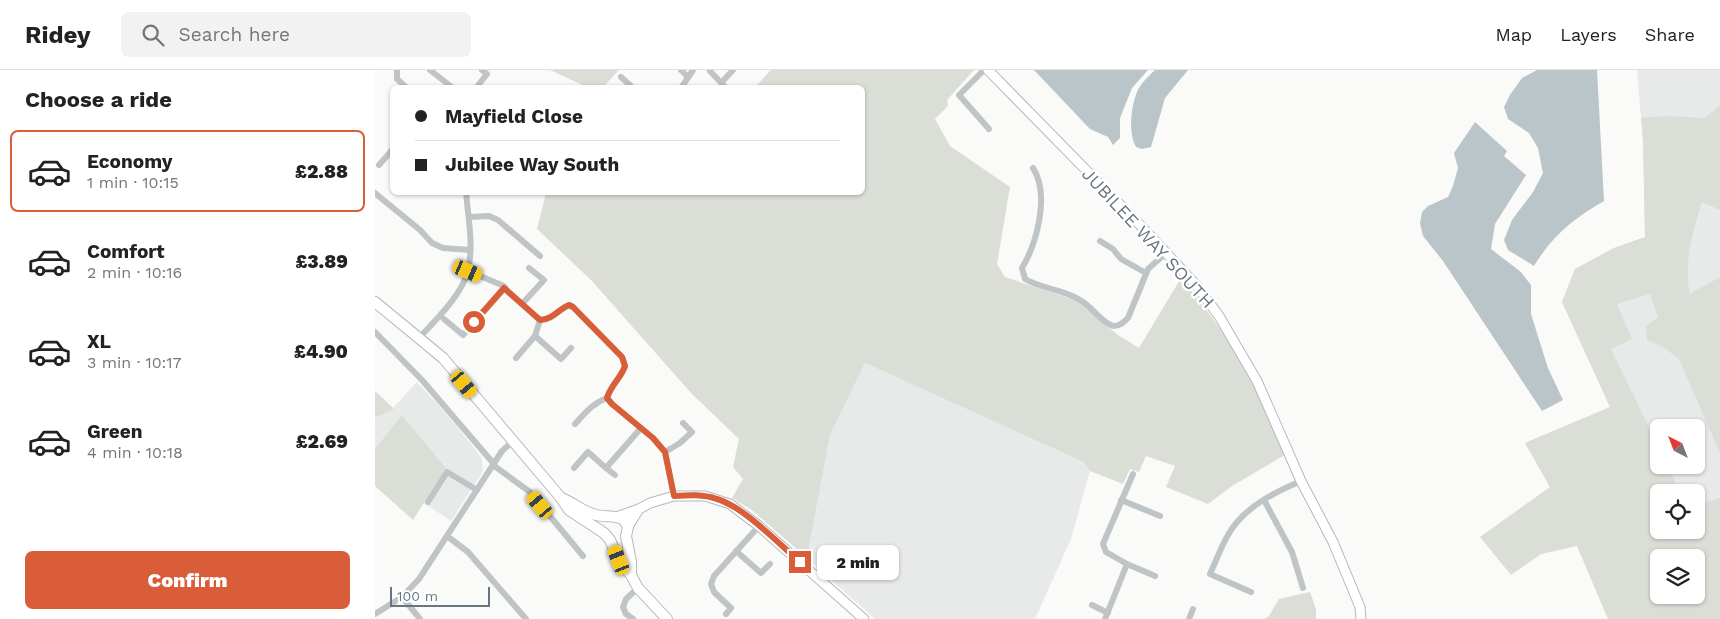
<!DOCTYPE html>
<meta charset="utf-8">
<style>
body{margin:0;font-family:"Work Sans",sans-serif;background:#f2f2f2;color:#222;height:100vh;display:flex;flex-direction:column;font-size:19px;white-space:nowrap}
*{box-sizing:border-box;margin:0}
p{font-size:16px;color:#767676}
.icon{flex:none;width:28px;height:28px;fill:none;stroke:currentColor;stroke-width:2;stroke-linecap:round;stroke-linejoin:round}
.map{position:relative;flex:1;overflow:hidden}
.panel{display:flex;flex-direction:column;background:#fff;width:375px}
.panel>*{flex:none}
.guide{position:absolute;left:15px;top:15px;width:475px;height:110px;border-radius:8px;box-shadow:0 1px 4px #0004;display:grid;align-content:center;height:110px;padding:0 25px;background:#fff}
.needle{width:32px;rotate:318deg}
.tools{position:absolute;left:1275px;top:349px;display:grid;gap:10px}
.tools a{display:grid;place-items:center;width:55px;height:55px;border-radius:8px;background:#fff;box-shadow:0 1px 4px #0004;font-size:25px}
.scale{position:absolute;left:15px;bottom:12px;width:100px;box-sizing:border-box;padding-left:5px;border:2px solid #667581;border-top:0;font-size:14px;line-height:18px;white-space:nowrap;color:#667581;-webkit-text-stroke:4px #fff;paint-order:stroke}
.end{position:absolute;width:22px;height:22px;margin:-11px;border:6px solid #d95d38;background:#fff;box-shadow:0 0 0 2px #fff}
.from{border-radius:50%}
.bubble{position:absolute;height:35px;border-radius:8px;background:#fff;box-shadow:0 1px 4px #0004;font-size:16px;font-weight:800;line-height:35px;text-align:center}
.car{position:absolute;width:15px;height:30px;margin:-15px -8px;border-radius:6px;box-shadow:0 0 4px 1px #0007;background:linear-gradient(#f5c518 24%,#345 0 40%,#f5c518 0 76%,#345 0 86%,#f5c518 0)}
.guide b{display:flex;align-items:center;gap:18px;height:48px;font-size:19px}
.guide b+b{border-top:1px solid #e0e0e0}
.guide i{width:12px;height:12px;background:#222}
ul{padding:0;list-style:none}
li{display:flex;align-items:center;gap:15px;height:82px;margin:0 10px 8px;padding:0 15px;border:2px solid transparent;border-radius:8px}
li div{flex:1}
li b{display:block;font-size:19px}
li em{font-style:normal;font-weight:800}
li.on{border-color:#d95d38}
li>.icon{width:45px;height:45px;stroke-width:1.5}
h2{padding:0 25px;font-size:22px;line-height:60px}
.action{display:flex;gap:10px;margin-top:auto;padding:10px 25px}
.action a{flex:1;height:58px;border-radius:8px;background:#d95d38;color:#fff;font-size:20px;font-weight:800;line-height:58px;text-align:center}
header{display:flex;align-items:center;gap:30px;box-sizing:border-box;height:70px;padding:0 25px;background:#fff;border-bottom:1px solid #e0e0e0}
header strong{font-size:24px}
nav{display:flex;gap:28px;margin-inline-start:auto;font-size:18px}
.search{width:350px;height:45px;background:#f2f2f2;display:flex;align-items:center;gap:12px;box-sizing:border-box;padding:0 18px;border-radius:8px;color:#767676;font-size:19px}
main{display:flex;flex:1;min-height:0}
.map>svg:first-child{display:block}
.built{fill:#e8e9e9;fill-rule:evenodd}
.green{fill:#daded7;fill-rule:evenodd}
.water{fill:#bac5c9}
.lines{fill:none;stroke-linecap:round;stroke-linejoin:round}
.secondary-casing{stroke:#b4b9be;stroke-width:11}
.primary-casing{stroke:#b5babe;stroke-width:12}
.street{stroke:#bfc4c7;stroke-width:6}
.secondary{stroke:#fff;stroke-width:9}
.primary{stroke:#fff;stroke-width:10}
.route{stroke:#d95d38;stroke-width:6}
.labels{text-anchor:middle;stroke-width:5;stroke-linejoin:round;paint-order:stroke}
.street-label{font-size:18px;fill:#667581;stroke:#fff}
</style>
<header>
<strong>Ridey</strong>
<div class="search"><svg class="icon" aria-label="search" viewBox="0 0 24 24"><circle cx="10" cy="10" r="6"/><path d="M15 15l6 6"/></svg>Search here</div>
<nav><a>Map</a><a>Layers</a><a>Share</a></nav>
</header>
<main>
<section class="panel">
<h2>Choose a ride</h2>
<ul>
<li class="on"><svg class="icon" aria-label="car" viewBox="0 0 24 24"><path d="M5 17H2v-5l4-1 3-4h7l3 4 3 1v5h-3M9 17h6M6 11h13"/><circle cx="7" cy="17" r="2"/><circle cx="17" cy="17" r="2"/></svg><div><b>Economy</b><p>1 min · 10:15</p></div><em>£2.88</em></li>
<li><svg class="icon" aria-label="car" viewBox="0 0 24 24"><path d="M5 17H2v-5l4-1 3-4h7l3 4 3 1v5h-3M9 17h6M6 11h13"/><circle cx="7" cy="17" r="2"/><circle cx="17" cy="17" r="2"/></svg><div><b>Comfort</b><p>2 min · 10:16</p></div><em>£3.89</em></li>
<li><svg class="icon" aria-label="car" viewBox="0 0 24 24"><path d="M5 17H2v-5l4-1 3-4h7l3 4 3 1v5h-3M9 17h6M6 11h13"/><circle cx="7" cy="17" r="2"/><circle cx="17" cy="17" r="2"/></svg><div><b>XL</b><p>3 min · 10:17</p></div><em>£4.90</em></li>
<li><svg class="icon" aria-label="car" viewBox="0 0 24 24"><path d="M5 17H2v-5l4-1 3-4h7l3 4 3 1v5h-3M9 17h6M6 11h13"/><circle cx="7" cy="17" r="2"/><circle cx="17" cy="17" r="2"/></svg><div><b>Green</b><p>4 min · 10:18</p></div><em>£2.69</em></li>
</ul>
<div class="action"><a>Confirm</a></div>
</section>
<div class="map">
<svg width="1345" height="549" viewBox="0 0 1345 549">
<rect width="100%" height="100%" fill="#fafaf8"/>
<g class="built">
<path d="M 1262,0 L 1345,0 L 1345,549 L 1233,549 L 1202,475 L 1175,417 L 1150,373 L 1235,337 L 1187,232 L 1200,199 L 1239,178 L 1270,167 L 1268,71 ZM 1284,358 L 1321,358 L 1321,395 L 1284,395 ZM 1284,422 L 1321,422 L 1321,460 L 1284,460 ZM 1284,488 L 1321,488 L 1321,525 L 1284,525 Z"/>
<path d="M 490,293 L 702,389 L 709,393 L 715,401 L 696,469 L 660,549 L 500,549 L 432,488 L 455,365 Z"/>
<path d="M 42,312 L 69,341 L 107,388 L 108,401 L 76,451 L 49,433 L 71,398 L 28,346 L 0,379 L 0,321 L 18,338 Z"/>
</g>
<g class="green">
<path d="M 175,0 L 244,0 L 228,17 L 212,17 Z"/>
<path d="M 396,0 L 599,0 L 572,30 L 573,36 L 560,49 L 575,76 L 635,117 L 622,194 L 630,207 L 702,231 L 743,265 L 764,278 L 806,208 C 834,241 860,278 880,317 C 891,339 900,362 910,385 L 857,416 L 833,434 L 791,417 L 800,396 L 771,386 L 764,402 L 755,399 L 748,414 L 715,401 L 709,393 L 702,389 L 490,293 L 455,365 L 432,488 L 377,440 L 357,428 L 368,409 L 358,397 L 364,369 L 317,324 L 216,210 L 162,159 L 171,123 L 488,122 L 488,18 L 380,17 Z"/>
<path d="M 1345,35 L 1345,140 L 1327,132 C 1318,161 1308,193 1315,224 L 1345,207 L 1345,383 L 1304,289 L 1288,277 L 1272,270 L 1271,256 L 1283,247 L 1275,224 L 1242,234 L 1257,269 L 1236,279 L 1284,378 L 1284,395 L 1292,395 L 1305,422 L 1284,422 L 1284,460 L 1321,460 L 1321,435 L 1345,428 L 1345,549 L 1233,549 L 1202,476 L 1166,484 L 1136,505 L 1105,467 L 1175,417 L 1150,373 L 1235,337 L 1187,232 L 1200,199 L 1239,178 L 1270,167 L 1268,71 L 1266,48 L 1290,46 L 1330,48 ZM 1284,488 L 1321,488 L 1321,525 L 1284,525 Z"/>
<path d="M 0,321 L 18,338 L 19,339 L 1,347 L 0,346 Z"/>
<path d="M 27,345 L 71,398 L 38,450 L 0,416 L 0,379 Z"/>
<path d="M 935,522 L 941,539 L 941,549 L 889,549 L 894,546 L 904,529 Z"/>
</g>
<g class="water">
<path d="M 659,0 L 773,0 L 757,18 L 745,48 L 745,68 L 738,75 L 733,67 L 715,59 Z"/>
<path d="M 780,0 L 813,0 L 790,28 L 776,77 L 767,79 L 761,77 C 753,62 756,37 762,22 C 765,14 774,6 780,0 Z"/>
<path d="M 1162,0 L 1222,0 L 1229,131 C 1199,148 1177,166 1159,196 L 1133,180 L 1129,170 L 1137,150 L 1158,122 L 1168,103 L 1163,78 L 1154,63 L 1133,49 L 1129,37 L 1135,25 L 1147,8 Z"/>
<path d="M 1100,52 L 1132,81 L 1129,86 L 1151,105 L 1120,154 L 1116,179 L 1146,202 L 1156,215 L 1156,244 L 1173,298 L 1188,330 L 1167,341 L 1068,191 L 1048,166 L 1045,153 L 1047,142 L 1053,136 L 1073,127 L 1078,116 L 1083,98 L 1079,83 Z"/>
</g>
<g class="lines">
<defs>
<g id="secondary">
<path d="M 613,0 L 765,155 L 822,216 L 844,246 L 882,311 L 926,411 L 958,472 L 985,537 L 986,549"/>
<path d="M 241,447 L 264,439 L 275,433 L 299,426 L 330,426 L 355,434 L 384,456 L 489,549"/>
<path d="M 253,457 L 264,439"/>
</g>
<g id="primary">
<path d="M 0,232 L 68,288 L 186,428 L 194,440 L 229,463 L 235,470 L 245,493 L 256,505 L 263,518 L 292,549"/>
<path d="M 186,428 C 197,432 207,441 218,444 C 228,448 241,444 249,450 L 253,457 L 251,466 L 256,492 L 256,505"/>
</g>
</defs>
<use href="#secondary" class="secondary-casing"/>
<use href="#primary" class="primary-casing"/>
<g class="street">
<path d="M 22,0 L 22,9 L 32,18"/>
<path d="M 55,0 L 78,18"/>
<path d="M 306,0 L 313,7"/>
<path d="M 609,0 L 584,25 L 614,59"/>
<path d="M 335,1 L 351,18"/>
<path d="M 246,7 L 258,18"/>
<path d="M 347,12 L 358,0"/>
<path d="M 101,18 L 112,4 L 107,0"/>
<path d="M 144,18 L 146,18"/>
<path d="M 306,18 L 318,0"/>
<path d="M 4,95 L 18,79"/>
<path d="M 658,98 C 675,124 662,173 647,198 L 650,209 C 667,219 688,219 705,230 C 715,235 729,255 739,256 C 745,256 749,252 753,248 L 773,199 L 791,183"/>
<path d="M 0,123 L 45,160 L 57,173 L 68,178 L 95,180"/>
<path d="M 94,147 L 114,146 L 123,150 L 165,186"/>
<path d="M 725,171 L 738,179 L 746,189 L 771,203"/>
<path d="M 93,201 L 129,216 L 133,222 L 165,250 C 179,249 182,240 195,235 L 198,237 L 247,287 L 250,296 C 246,308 236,315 232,328 L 237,334 L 278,368 L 290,382 L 299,426"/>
<path d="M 147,234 L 169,210 L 154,198"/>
<path d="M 69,249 L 88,265 L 129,219"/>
<path d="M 0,262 L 47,310 L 119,394"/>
<path d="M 160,266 L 186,289 L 196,278"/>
<path d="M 43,269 C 60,251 88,224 93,200 C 99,175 93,148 91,122"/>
<path d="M 141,288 L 160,266 L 165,250"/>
<path d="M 200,354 C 210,343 218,333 232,328"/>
<path d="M 290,382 L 305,373 L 317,362 L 308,353"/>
<path d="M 118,395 L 155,422 L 208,486"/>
<path d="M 199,398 L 213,382 L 231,398 L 266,358"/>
<path d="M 231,398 L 240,405"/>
<path d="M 746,430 L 785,446"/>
<path d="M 889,430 L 917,482 L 928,518"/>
<path d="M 53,432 L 72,402 L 102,420"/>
<path d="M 72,466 L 93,482 L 151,549"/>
<path d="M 361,481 L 386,503 L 395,494"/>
<path d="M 752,494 L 780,506"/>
<path d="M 876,522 L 835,504 C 841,491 846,477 853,465 C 868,438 898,423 926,411"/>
<path d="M 27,527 L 45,549"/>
<path d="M 717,535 L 733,543"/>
<path d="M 0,544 L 27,527 L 44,509 L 127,381 L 138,371"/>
<path d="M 351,544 L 356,538 L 339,522 L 336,514 L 339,506 L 384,456"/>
<path d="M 258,549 L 251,544 L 248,537 L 251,529 L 263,518"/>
<path d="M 730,549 L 752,494 L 731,482 L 728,474 L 758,404"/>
<path d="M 814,549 L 818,539"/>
</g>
<use href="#secondary" class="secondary"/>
<use href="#primary" class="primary"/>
</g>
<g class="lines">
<path class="route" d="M 99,252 L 129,218 L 165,250 C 179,249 182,240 194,235 L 198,237 L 247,287 L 250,296 C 246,308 236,315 232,328 L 237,334 L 278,368 L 290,382 L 299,426 C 314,425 328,424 342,429 C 369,437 403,473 425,492"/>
</g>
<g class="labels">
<g class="street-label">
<text transform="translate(773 168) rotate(47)" y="6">JUBILEE WAY SOUTH</text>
</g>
</g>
</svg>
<div class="tools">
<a><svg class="needle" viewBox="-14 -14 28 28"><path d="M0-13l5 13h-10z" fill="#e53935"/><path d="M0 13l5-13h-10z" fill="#767676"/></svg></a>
<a><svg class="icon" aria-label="locate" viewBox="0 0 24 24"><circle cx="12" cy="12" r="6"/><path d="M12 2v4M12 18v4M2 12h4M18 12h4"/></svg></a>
<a><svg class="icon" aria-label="layers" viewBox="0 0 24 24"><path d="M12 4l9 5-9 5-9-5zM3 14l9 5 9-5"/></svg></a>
</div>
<div class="scale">100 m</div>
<i class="end from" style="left:99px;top:252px"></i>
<i class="end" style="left:425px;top:492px"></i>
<div class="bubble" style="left:442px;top:475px;width:82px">2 min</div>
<i class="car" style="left:93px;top:201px;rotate:113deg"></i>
<i class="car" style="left:89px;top:314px;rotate:140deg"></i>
<i class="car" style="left:165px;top:435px;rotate:320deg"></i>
<i class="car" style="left:244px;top:490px;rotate:338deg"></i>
<div class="guide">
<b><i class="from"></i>Mayfield Close</b>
<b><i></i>Jubilee Way South</b>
</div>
</div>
</main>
